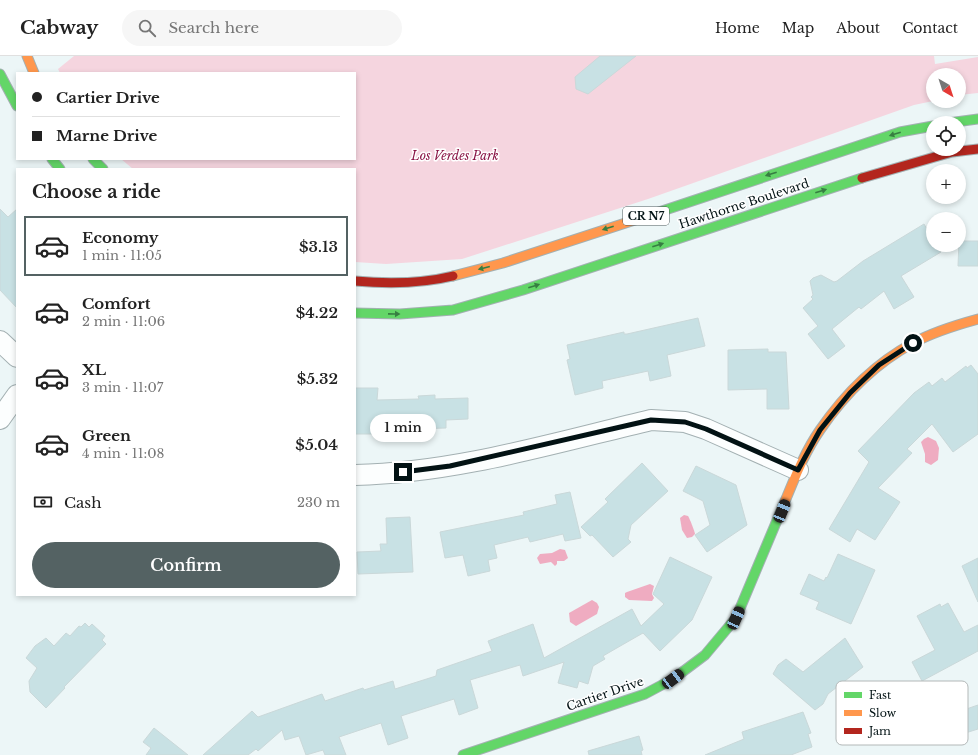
<!DOCTYPE html>
<meta charset="utf-8">
<style>
body{margin:0;font-family:"Libre Baskerville",serif;background:#f6f6f6;color:#222;height:100vh;display:flex;flex-direction:column;font-size:15px;white-space:nowrap}
*{box-sizing:border-box;margin:0}
p{font-size:13px;color:#767676}
.icon{flex:none;width:22px;height:22px;fill:none;stroke:currentColor;stroke-width:2;stroke-linecap:round;stroke-linejoin:round}
.map{position:relative;flex:1;overflow:hidden}
.side{position:absolute;left:16px;top:112px;width:340px;height:428px;display:flex;flex-direction:column;background:#fff;border-radius:0px;box-shadow:0 2px 6px #0003}
.side>*{flex:none}
.hud{position:absolute;left:16px;top:16px;width:340px;height:88px;border-radius:0px;box-shadow:0 2px 6px #0003;display:grid;align-content:center;height:88px;padding:0 16px;background:#fff}
.needle{width:26px;rotate:141deg}
.buttons{position:absolute;left:926px;top:12px;display:grid;gap:8px}
.buttons a{display:grid;place-items:center;width:40px;height:40px;border-radius:50%;background:#fff;box-shadow:0 2px 6px #0003;font-size:20px}
.end{position:absolute;width:18px;height:18px;margin:-9px;border:5px solid #021214;background:#fff;box-shadow:0 0 0 2px #fff}
.from{border-radius:50%}
.bubble{position:absolute;height:28px;border-radius:14px;background:#fff;box-shadow:0 2px 6px #0003;font-size:13px;font-weight:600;line-height:28px;text-align:center}
.car{position:absolute;width:12px;height:24px;margin:-12px -6px;border-radius:5px;box-shadow:0 0 3px 1px #0007;background:linear-gradient(#222 24%,#8ab4d8 0 40%,#222 0 76%,#8ab4d8 0 86%,#222 0)}
.hud b{display:flex;align-items:center;gap:14px;height:38px;font-size:15px}
.hud b+b{border-top:1px solid #e0e0e0}
.hud i{width:10px;height:10px;background:#222}
ul{padding:0;list-style:none}
li{display:flex;align-items:center;gap:12px;height:60px;margin:0 8px 6px;padding:0 8px;border:2px solid transparent;border-radius:0px}
li div{flex:1}
li b{display:block;font-size:15px}
li em{font-style:normal;font-weight:600}
li.current{border-color:#546263}
li>.icon{width:36px;height:36px;stroke-width:1.5}
h2{padding:0 16px;font-size:18px;line-height:48px}
.pay{display:flex;align-items:center;gap:10px;height:44px;padding:0 16px;font-size:15px}
.pay p{margin-inline-start:auto}
.button{display:flex;gap:8px;margin-top:auto;padding:8px 16px}
.button a{flex:1;height:46px;border-radius:24px;background:#546263;color:#fff;font-size:16px;font-weight:600;line-height:46px;text-align:center}
header{display:flex;align-items:center;gap:24px;box-sizing:border-box;height:56px;padding:0 20px;background:#fff;border-bottom:1px solid #e0e0e0}
header strong{font-size:19px}
nav{display:flex;gap:22px;margin-inline-start:auto;font-size:14px}
.search{width:280px;height:36px;background:#f6f6f6;display:flex;align-items:center;gap:10px;box-sizing:border-box;padding:0 14px;border-radius:22px;color:#767676;font-size:15px}
.map>svg:first-child{display:block}
.green{fill:#f5d5df}
.water{fill:#efacc1}
.building{fill:#c8e1e4;stroke:#cad8d9}
.lines{fill:none;stroke-linecap:round;stroke-linejoin:round}
.street-casing{stroke:#a3b0b2;stroke-width:22}
.fast-casing{stroke:#a3b0b2;stroke-width:11}
.slow-casing{stroke:#a3b0b2;stroke-width:11}
.jam-casing{stroke:#a3b0b2;stroke-width:11}
.street{stroke:#fcfefe;stroke-width:20}
.fast{stroke:#63d668;stroke-width:9}
.slow{stroke:#ff974d;stroke-width:9}
.jam{stroke:#b3261e;stroke-width:9}
.oneway{fill:#377e42}
.route{stroke:#021214;stroke-width:5}
.labels{text-anchor:middle;stroke-width:3;stroke-linejoin:round;paint-order:stroke}
.shield{fill:#fff;stroke:#4e595a;stroke-width:1}
.shield-label{font-size:11px;font-weight:bold;fill:#021214}
.park-label{font-size:12px;font-style:italic;fill:#8a1546;stroke:#fff}
.street-label{font-size:12px;fill:#021214;stroke:#fff}
.key{fill:#fff;stroke:#b3b8b8;stroke-width:1}
.key-label{font-size:11px;fill:#021214}
</style>
<header>
<strong>Cabway</strong>
<div class="search"><svg class="icon" aria-label="search" viewBox="0 0 24 24"><circle cx="10" cy="10" r="6"/><path d="M15 15l6 6"/></svg>Search here</div>
<nav><a>Home</a><a>Map</a><a>About</a><a>Contact</a></nav>
</header>
<div class="map">
<svg width="978" height="699" viewBox="0 0 978 699">
<rect width="100%" height="100%" fill="#ecf6f7"/>
<path class="green" d="M 74,0 L 934,0 L 935,8 L 978,1 L 978,37 L 959,39 L 959,19 L 933,19 L 933,45 L 914,49 L 648,143 L 462,203 L 386,208 L 355,206 L 355,113 L 133,113 L 121,103 L 355,103 L 355,17 L 60,17 L 58,13 Z"/>
<g class="water">
<path d="M 928,381 L 936,385 L 939,392 L 938,404 L 931,409 L 925,406 L 925,398 L 921,386 L 924,383 Z"/>
<path d="M 684,459 L 688,460 C 689,461 695,476 695,478 L 692,481 L 687,482 L 682,474 L 680,462 Z"/>
<path d="M 560,493 L 565,494 L 568,502 L 564,505 L 557,505 L 557,508 L 555,510 L 551,506 L 540,508 L 537,502 L 540,498 L 552,497 Z"/>
<path d="M 650,528 L 654,530 L 652,538 L 654,542 L 652,545 L 629,544 L 625,541 L 625,537 L 627,536 Z"/>
<path d="M 592,544 L 597,547 L 599,551 L 597,558 L 576,570 L 570,566 L 569,557 Z"/>
</g>
<g class="building">
<path d="M 600,0 L 636,0 L 588,38 L 576,33 L 575,21 Z"/>
<path d="M 0,153 L 8,161 L 17,153 L 17,252 L 0,234 Z"/>
<path d="M 924,168 L 933,183 L 933,189 L 936,189 L 941,196 L 901,220 L 914,241 L 894,253 L 884,235 L 861,253 L 859,251 L 832,273 L 845,290 L 828,303 L 808,278 L 818,270 L 803,252 L 813,243 L 811,241 L 813,239 L 810,225 L 813,222 L 821,219 L 834,226 L 837,225 L 863,205 Z"/>
<path d="M 959,185 L 978,185 L 978,210 L 958,210 Z"/>
<path d="M 698,262 L 705,290 L 667,299 L 671,320 L 650,325 L 648,315 L 602,325 L 603,332 L 575,339 L 567,304 L 570,303 L 567,289 L 624,276 L 624,278 L 627,278 Z"/>
<path d="M 768,293 L 768,296 L 786,296 L 789,353 L 767,353 L 767,333 L 728,334 L 728,294 Z"/>
<path d="M 971,309 L 978,318 L 978,378 L 953,396 L 932,368 L 907,393 L 912,397 L 878,432 L 900,446 L 875,484 L 857,473 L 850,486 L 829,473 L 869,406 L 858,395 L 914,337 L 929,326 L 932,330 L 942,322 L 945,326 L 966,310 L 967,312 Z"/>
<path d="M 355,332 L 378,332 L 377,344 L 419,343 L 418,340 L 435,339 L 435,343 L 468,342 L 468,363 L 446,364 L 446,372 L 377,374 L 377,378 L 355,378 Z"/>
<path d="M 642,407 L 668,435 L 631,469 L 628,483 L 631,486 L 613,501 L 592,479 L 590,480 L 581,471 L 608,446 L 605,443 Z"/>
<path d="M 696,410 L 736,429 L 747,469 L 707,496 L 695,479 L 710,469 L 703,445 L 683,435 Z"/>
<path d="M 570,436 L 581,482 L 565,485 L 563,478 L 530,486 L 528,481 L 494,489 L 497,502 L 488,504 L 490,515 L 468,520 L 463,499 L 445,502 L 440,476 L 524,459 L 523,456 L 557,448 L 555,439 Z"/>
<path d="M 410,461 L 413,516 L 358,518 L 357,496 L 381,495 L 380,488 L 387,488 L 386,462 Z"/>
<path d="M 838,498 L 875,514 L 851,568 L 816,553 L 819,546 L 800,538 L 809,518 L 824,525 L 826,521 L 827,522 Z"/>
<path d="M 670,501 L 712,521 L 692,564 L 660,595 L 643,577 L 622,589 L 603,600 L 605,603 L 593,610 L 588,628 L 579,625 L 577,632 L 558,627 L 564,606 L 523,620 L 520,609 L 470,624 L 478,652 L 459,659 L 454,643 L 401,660 L 408,682 L 388,689 L 381,667 L 339,681 L 346,699 L 325,699 L 323,694 L 306,699 L 299,680 L 285,684 L 282,674 L 258,695 L 256,693 L 248,699 L 203,699 L 252,655 L 258,661 L 322,638 L 325,645 L 363,632 L 364,634 L 393,625 L 395,633 L 436,620 L 437,614 L 492,595 L 488,585 L 533,568 L 544,602 L 632,553 L 641,570 L 664,548 L 653,538 Z"/>
<path d="M 978,502 L 978,546 L 962,510 Z"/>
<path d="M 948,547 L 964,576 L 978,569 L 978,595 L 922,625 L 912,606 L 935,594 L 917,560 L 940,548 L 941,551 Z"/>
<path d="M 85,567 L 89,571 L 92,568 L 105,580 L 102,584 L 106,588 L 64,631 L 65,632 L 46,652 L 30,636 L 29,625 L 37,612 L 26,602 L 35,590 L 46,582 L 54,590 L 66,577 L 70,580 L 79,570 L 81,571 Z"/>
<path d="M 845,582 L 863,611 L 828,638 L 823,648 L 815,654 L 773,618 L 778,609 L 786,603 L 803,616 Z"/>
<path d="M 978,649 L 978,673 L 959,679 L 952,658 Z"/>
<path d="M 803,656 L 811,677 L 808,678 L 812,691 L 791,699 L 705,699 L 744,683 L 742,676 Z"/>
<path d="M 154,672 L 188,699 L 146,699 L 151,692 L 143,686 Z"/>
<path d="M 639,680 L 643,694 L 641,695 L 642,699 L 589,699 L 588,695 Z"/>
</g>
<g class="lines">
<defs>
<g id="street">
<path d="M 0,285 L 17,301"/>
<path d="M 0,363 L 17,339"/>
<path d="M 355,419 C 455,417 554,387 651,364 L 685,366 L 706,373 L 798,414"/>
</g>
<g id="fast">
<path d="M 0,18 L 17,50"/>
<path d="M 948,67 L 978,63"/>
<path d="M 52,103 L 60,113"/>
<path d="M 93,103 L 103,113"/>
<path d="M 650,159 L 900,76 L 933,70"/>
<path d="M 355,257 L 400,258 L 453,254 L 523,234 L 862,122"/>
<path d="M 463,699 L 645,638 L 673,623 L 705,599 L 736,562 L 783,450"/>
</g>
<g id="slow">
<path d="M 27,0 L 34,17"/>
<path d="M 453,220 L 503,207 L 650,159"/>
<path d="M 783,450 C 794,424 804,397 820,374 C 844,339 876,307 913,287 C 933,276 956,269 978,263"/>
</g>
<g id="jam">
<path d="M 862,122 L 952,96 L 978,93"/>
<path d="M 355,225 C 388,228 420,228 453,220"/>
</g>
</defs>
<use href="#street" class="street-casing"/>
<use href="#fast" class="fast-casing"/>
<use href="#slow" class="slow-casing"/>
<use href="#jam" class="jam-casing"/>
<use href="#street" class="street"/>
<use href="#fast" class="fast"/>
<use href="#slow" class="slow"/>
<use href="#jam" class="jam"/>
</g>
<defs><path id="oneway-solid" d="M-6-.8H1V-3.2L6.5 0L1 3.2V.8H-6Z"/></defs>
<g class="oneway">
<use href="#oneway-solid" transform="translate(895 78) rotate(163)"/>
<use href="#oneway-solid" transform="translate(771 118) rotate(162)"/>
<use href="#oneway-solid" transform="translate(821 135) rotate(-18)"/>
<use href="#oneway-solid" transform="translate(608 172) rotate(162)"/>
<use href="#oneway-solid" transform="translate(658 189) rotate(-18)"/>
<use href="#oneway-solid" transform="translate(484 212) rotate(166)"/>
<use href="#oneway-solid" transform="translate(534 230) rotate(-18)"/>
<use href="#oneway-solid" transform="translate(394 258) rotate(1)"/>
</g>
<g class="lines">
<path class="route" d="M 403,416 L 450,410 L 651,364 L 685,366 L 706,373 L 798,414 L 820,374 L 850,337 L 879,309 L 913,287"/>
</g>
<g class="labels">
<rect class="shield" x="623" y="151" width="46" height="18" rx="3"/>
<g class="shield-label">
<text x="646" y="164">CR N7</text>
</g>
<g class="park-label">
<text x="455" y="104">Los Verdes Park</text>
</g>
<g class="street-label">
<text transform="translate(744 148) rotate(-18)" y="4">Hawthorne Boulevard</text>
<text transform="translate(605 638) rotate(-19)" y="4">Cartier Drive</text>
</g>
</g>
<rect x="836" y="625" width="132" height="64" rx="6" class="key"/>
<rect x="844" y="636" width="18" height="6" fill="#63d668"/>
<rect x="844" y="654" width="18" height="6" fill="#ff974d"/>
<rect x="844" y="672" width="18" height="6" fill="#b3261e"/>
<g class="key-label">
<text x="869" y="643">Fast</text>
<text x="869" y="661">Slow</text>
<text x="869" y="679">Jam</text>
</g>
</svg>
<div class="buttons">
<a><svg class="needle" viewBox="-14 -14 28 28"><path d="M0-13l5 13h-10z" fill="#e53935"/><path d="M0 13l5-13h-10z" fill="#767676"/></svg></a>
<a><svg class="icon" aria-label="locate" viewBox="0 0 24 24"><circle cx="12" cy="12" r="6"/><path d="M12 2v4M12 18v4M2 12h4M18 12h4"/></svg></a>
<a>+</a>
<a>−</a>
</div>
<i class="end from" style="left:913px;top:287px"></i>
<i class="end" style="left:403px;top:416px"></i>
<div class="bubble" style="left:370px;top:358px;width:66px">1 min</div>
<i class="car" style="left:782px;top:455px;rotate:22deg"></i>
<i class="car" style="left:736px;top:562px;rotate:24deg"></i>
<i class="car" style="left:673px;top:623px;rotate:53deg"></i>
<div class="hud">
<b><i class="from"></i>Cartier Drive</b>
<b><i></i>Marne Drive</b>
</div>
<section class="side">
<h2>Choose a ride</h2>
<ul>
<li class="current"><svg class="icon" aria-label="car" viewBox="0 0 24 24"><path d="M5 17H2v-5l4-1 3-4h7l3 4 3 1v5h-3M9 17h6M6 11h13"/><circle cx="7" cy="17" r="2"/><circle cx="17" cy="17" r="2"/></svg><div><b>Economy</b><p>1 min · 11:05</p></div><em>$3.13</em></li>
<li><svg class="icon" aria-label="car" viewBox="0 0 24 24"><path d="M5 17H2v-5l4-1 3-4h7l3 4 3 1v5h-3M9 17h6M6 11h13"/><circle cx="7" cy="17" r="2"/><circle cx="17" cy="17" r="2"/></svg><div><b>Comfort</b><p>2 min · 11:06</p></div><em>$4.22</em></li>
<li><svg class="icon" aria-label="car" viewBox="0 0 24 24"><path d="M5 17H2v-5l4-1 3-4h7l3 4 3 1v5h-3M9 17h6M6 11h13"/><circle cx="7" cy="17" r="2"/><circle cx="17" cy="17" r="2"/></svg><div><b>XL</b><p>3 min · 11:07</p></div><em>$5.32</em></li>
<li><svg class="icon" aria-label="car" viewBox="0 0 24 24"><path d="M5 17H2v-5l4-1 3-4h7l3 4 3 1v5h-3M9 17h6M6 11h13"/><circle cx="7" cy="17" r="2"/><circle cx="17" cy="17" r="2"/></svg><div><b>Green</b><p>4 min · 11:08</p></div><em>$5.04</em></li>
</ul>
<div class="pay"><svg class="icon" aria-label="cash" viewBox="0 0 24 24"><path d="M3 7h18v10H3z"/><circle cx="12" cy="12" r="2"/></svg>Cash<p>230 m</p></div>
<div class="button"><a>Confirm</a></div>
</section>
</div>
